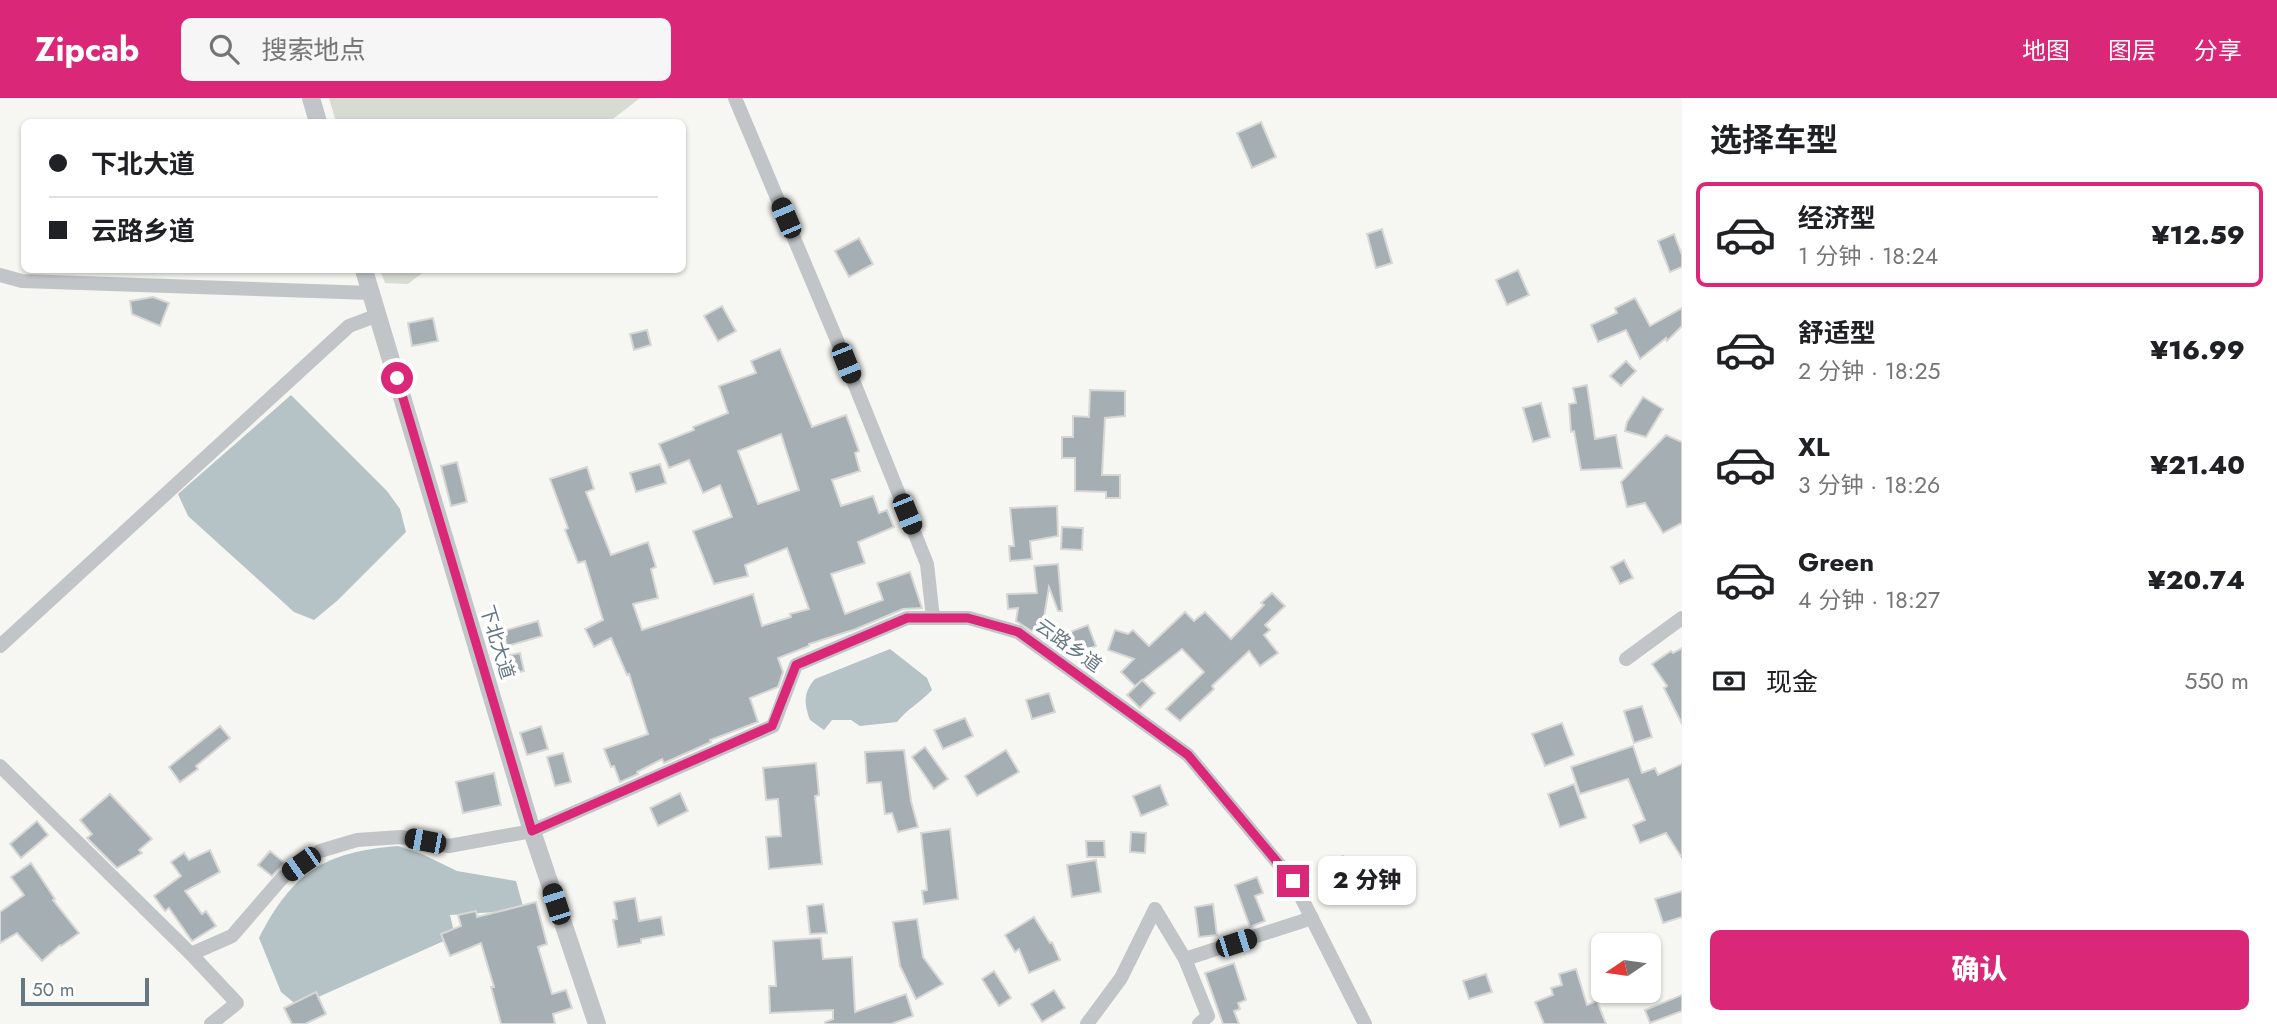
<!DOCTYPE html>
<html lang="zh">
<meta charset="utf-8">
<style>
body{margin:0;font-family:Jost,"Noto Sans SC",sans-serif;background:#f6f6f6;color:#202124;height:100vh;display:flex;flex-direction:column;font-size:26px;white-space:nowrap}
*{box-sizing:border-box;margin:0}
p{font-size:23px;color:#757577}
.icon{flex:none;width:38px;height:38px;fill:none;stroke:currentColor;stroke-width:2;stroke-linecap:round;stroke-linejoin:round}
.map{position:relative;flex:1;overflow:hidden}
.drawer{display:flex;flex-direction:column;background:#fff;width:595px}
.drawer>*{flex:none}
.guide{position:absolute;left:21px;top:21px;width:665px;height:154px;border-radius:10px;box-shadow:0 2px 5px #0004;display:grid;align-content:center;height:154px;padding:0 28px;background:#fff}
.needle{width:46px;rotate:257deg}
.controls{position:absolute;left:1591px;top:835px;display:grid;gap:14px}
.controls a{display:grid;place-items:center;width:70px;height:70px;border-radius:10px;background:#fff;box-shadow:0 2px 5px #0004;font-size:35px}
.scale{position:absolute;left:21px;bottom:18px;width:128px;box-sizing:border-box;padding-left:7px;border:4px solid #657783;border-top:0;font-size:19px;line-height:24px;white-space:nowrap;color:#657783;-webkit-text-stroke:5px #fff;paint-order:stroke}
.end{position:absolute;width:32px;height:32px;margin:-16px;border:9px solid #db2777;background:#fff;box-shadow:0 0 0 4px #fff}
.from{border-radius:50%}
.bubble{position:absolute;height:49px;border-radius:10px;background:#fff;box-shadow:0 2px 5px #0004;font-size:23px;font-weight:800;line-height:49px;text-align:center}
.car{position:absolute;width:21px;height:42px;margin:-21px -10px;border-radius:9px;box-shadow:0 0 5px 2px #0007;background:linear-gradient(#222 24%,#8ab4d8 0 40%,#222 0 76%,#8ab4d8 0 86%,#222 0)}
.guide b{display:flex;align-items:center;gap:24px;height:66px;font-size:26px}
.guide b+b{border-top:2px solid #e0e0e0}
.guide i{width:18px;height:18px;background:#202124}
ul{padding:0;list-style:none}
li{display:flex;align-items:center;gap:21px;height:105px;margin:0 14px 10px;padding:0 14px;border:4px solid transparent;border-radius:10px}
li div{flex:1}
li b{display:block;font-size:26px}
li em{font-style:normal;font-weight:800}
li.selected{border-color:#db2777}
li>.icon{width:63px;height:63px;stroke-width:1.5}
h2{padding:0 28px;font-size:32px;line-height:84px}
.pay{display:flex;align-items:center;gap:18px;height:77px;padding:0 28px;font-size:26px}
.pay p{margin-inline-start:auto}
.cta{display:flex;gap:14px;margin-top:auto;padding:14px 28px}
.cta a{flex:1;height:80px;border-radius:10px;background:#db2777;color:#fff;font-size:28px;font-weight:800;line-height:80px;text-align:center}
header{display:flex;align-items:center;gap:42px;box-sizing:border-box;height:98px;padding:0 35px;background:#db2777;color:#fff}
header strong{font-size:33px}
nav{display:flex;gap:38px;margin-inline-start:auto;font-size:24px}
.search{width:490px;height:63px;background:#f6f6f6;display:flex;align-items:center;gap:18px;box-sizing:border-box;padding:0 24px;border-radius:10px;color:#757577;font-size:26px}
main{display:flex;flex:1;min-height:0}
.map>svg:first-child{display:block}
.green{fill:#d7dcd3}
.water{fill:#b6c3c6}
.building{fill:#a5aeb3;stroke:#d7d7d5;stroke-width:2;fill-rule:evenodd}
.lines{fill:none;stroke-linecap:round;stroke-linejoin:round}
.minor{stroke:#c1c5c8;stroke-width:14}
.tertiary{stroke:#c1c5c8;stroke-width:18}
.route{stroke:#db2777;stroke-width:9}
.labels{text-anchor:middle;stroke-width:7;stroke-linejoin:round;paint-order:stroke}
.street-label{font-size:19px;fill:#657783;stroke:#fff}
</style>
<header>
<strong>Zipcab</strong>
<div class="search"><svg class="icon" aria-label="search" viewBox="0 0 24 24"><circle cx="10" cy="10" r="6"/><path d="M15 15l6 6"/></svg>搜索地点</div>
<nav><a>地图</a><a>图层</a><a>分享</a></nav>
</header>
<main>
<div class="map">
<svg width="1682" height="926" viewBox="0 0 1682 926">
<rect width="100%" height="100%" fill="#f6f6f2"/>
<g class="green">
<path d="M 329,0 L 640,0 L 609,24 L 336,24 Z"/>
<path d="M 380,172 L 426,172 L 408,186 L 385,185 Z"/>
</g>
<g class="water">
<path d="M 291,297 L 387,393 L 400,411 L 406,434 L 338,502 L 314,522 L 294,514 L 188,418 L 178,396 Z"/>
<path d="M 890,551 L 927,580 L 932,592 C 921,604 907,611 897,624 L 860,628 L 851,622 L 832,622 L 824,632 L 810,622 C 804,605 803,595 815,581 Z"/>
<path d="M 398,748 L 422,756 L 457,773 L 516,783 L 524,812 L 450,817 L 455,838 L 298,908 L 281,894 L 259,840 C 293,774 324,754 398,748 Z"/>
</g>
<g class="building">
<path d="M 1261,24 L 1276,59 L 1252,70 L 1237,35 Z"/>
<path d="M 1382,131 L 1392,165 L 1376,170 L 1367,136 Z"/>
<path d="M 1674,136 L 1682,157 L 1682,169 L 1670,174 L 1658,143 Z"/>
<path d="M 859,140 L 873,166 L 849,179 L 835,153 Z"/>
<path d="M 1518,172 L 1529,197 L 1507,207 L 1496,182 Z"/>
<path d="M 153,199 L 169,205 L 160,228 L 132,216 L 130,203 Z"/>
<path d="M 1635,200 L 1650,228 L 1682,210 L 1682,228 L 1667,243 L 1666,240 L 1640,261 L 1626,232 L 1598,244 L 1591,227 L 1617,215 L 1615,210 Z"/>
<path d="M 722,208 L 736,233 L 718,243 L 704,218 Z"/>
<path d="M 433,220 L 438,243 L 412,248 L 408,225 Z"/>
<path d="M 647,232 L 651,247 L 634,252 L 630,236 Z"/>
<path d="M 780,251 L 812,329 L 846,317 L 859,353 L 855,355 L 860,373 L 832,382 L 841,408 L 873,398 L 879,415 L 887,412 L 894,429 L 858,444 L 865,465 L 831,476 L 845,516 L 883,502 L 877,485 L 910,474 L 922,510 L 903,511 L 856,531 L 809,546 L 809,548 L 778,560 L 783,574 L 778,589 L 750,600 L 758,624 L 710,642 L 711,644 L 664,665 L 662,661 L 637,674 L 638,676 L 620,684 L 614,668 L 611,669 L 604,651 L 648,636 L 629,576 L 627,577 L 611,540 L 594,549 L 585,531 L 603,522 L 585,463 L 578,465 L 565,432 L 568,430 L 550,381 L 587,369 L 594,391 L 586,394 L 611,457 L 648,444 L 656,469 L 651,471 L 658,500 L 633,506 L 642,532 L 753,496 L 762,528 L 791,519 L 790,516 L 809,511 L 787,450 L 745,467 L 748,478 L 714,486 L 693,433 L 732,419 L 720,387 L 703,395 L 689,362 L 669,370 L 659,346 L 694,332 L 693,329 L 728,315 L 719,288 L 756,275 L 751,263 ZM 781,336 L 799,392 L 758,406 L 738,353 Z"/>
<path d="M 1626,263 L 1636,273 L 1621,288 L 1610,278 Z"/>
<path d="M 1587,287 L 1595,341 L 1616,337 L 1622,370 L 1581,372 L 1574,333 L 1571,334 L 1569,306 L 1576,305 L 1573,290 Z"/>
<path d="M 1090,292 L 1125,293 L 1125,318 L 1105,320 L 1102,377 L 1120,377 L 1120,400 L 1106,400 L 1106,394 L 1075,393 L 1075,360 L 1062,360 L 1062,339 L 1073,339 L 1073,318 L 1089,319 Z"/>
<path d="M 1643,299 L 1663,311 L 1646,339 L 1625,333 L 1627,324 Z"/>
<path d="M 1541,305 L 1550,339 L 1533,344 L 1523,310 Z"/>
<path d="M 1666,337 L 1682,344 L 1682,425 L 1663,435 L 1645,405 L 1627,409 L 1621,384 Z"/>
<path d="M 457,364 L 467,404 L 451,408 L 441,368 Z"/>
<path d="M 660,366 L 666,385 L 636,394 L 630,375 Z"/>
<path d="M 1057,408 L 1058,438 L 1030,443 L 1032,461 L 1010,463 L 1009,448 L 1014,448 L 1010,410 Z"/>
<path d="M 1062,429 L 1083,430 L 1082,452 L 1061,451 Z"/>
<path d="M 1624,462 L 1633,480 L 1620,486 L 1611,469 Z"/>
<path d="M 1058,466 L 1062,513 L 1058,513 L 1049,489 L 1041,537 L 1038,537 L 1016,523 L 1018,510 L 1008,511 L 1007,496 L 1037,495 L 1034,468 Z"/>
<path d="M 1272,495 L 1285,508 L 1265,527 L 1270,532 L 1264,537 L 1278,555 L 1260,568 L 1249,553 L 1212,588 L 1214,591 L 1180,623 L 1166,611 L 1204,574 L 1182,551 L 1135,588 L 1121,574 L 1134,561 L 1108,552 L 1115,532 L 1128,536 L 1133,532 L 1149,548 L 1185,514 L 1194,523 L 1205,514 L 1231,541 L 1264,507 L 1261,505 Z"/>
<path d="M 538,523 L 542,538 L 507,548 L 503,533 Z"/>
<path d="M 1088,527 L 1096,548 L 1075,557 L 1067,535 Z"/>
<path d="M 1682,550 L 1682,626 L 1664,590 L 1667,588 L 1652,566 L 1671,553 L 1673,555 Z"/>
<path d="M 520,555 L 524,573 L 510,576 L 506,558 Z"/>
<path d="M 1142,582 L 1155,595 L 1140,610 L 1127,597 Z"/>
<path d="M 1049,595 L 1055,614 L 1032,621 L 1026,602 Z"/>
<path d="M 1642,608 L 1652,639 L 1634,645 L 1624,613 Z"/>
<path d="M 965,620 L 973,638 L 943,651 L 934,632 Z"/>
<path d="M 1562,625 L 1574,657 L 1545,668 L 1532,636 Z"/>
<path d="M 220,628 L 230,640 L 196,668 L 198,671 L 180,684 L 169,669 Z"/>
<path d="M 541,628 L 548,651 L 527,657 L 520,635 Z"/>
<path d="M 1633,648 L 1642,675 L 1655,670 L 1658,677 L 1682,666 L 1682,760 L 1666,735 L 1640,745 L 1633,727 L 1645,722 L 1628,681 L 1580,696 L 1571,669 Z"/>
<path d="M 925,649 L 948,681 L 934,691 L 912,659 Z"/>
<path d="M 904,652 L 911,703 L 918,729 L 898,734 L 892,715 L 885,716 L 881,684 L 867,685 L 865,654 Z"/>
<path d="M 1006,652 L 1019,674 L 977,698 L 965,678 Z"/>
<path d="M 563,655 L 571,684 L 555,688 L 547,659 Z"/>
<path d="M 816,665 L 819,697 L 815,698 L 822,766 L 769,771 L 766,739 L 781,738 L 778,701 L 766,702 L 763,670 Z"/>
<path d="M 494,675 L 501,707 L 463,715 L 456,684 Z"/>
<path d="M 1574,686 L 1586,720 L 1560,729 L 1548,696 Z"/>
<path d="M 1160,687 L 1168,707 L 1141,718 L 1133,698 Z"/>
<path d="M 680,695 L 688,713 L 658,728 L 650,710 Z"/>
<path d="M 110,696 L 152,741 L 139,752 L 142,755 L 117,770 L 87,740 L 92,736 L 80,722 Z"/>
<path d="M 37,723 L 48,737 L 21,760 L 10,746 Z"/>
<path d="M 950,731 L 958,801 L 924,806 L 922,793 L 927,792 L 921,735 Z"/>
<path d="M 1131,734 L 1146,735 L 1145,755 L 1130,754 Z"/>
<path d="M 1086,743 L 1104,743 L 1105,759 L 1087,759 Z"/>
<path d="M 210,752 L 220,774 L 185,793 L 202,816 L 206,813 L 216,828 L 192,843 L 169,810 L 165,813 L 154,798 L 181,778 L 171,764 L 184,755 L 189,762 Z"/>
<path d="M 270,753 L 285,765 L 272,778 L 258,767 Z"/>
<path d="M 1343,758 L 1351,776 L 1333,784 L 1326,765 Z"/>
<path d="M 1096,762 L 1101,794 L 1072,799 L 1067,767 Z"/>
<path d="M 31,765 L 55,801 L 53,802 L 79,835 L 61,848 L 60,847 L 42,863 L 17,835 L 0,845 L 0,814 L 24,797 L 11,779 Z"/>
<path d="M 1257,779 L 1263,795 L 1255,798 L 1265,823 L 1250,829 L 1235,787 Z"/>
<path d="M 1682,793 L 1682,819 L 1663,825 L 1655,801 Z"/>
<path d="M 635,800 L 639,823 L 661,819 L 664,837 L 641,841 L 641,845 L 618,849 L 613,822 L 617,821 L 614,804 Z"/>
<path d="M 536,804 L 547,846 L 538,849 L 552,896 L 566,892 L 572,910 L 553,916 L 555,926 L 501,926 L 491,889 L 494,889 L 481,845 L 450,858 L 441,836 L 461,828 L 458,817 L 476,813 L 477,819 Z"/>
<path d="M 823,806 L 827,835 L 810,836 L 807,808 Z"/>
<path d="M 1213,806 L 1217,837 L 1199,839 L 1195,809 Z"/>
<path d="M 1034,819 L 1050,845 L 1052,844 L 1060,862 L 1029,875 L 1019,851 L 1015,854 L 1005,837 Z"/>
<path d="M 917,821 L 923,859 L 943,886 L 916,901 L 900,868 L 893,824 Z"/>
<path d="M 821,840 L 823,861 L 852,859 L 855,914 L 906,896 L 913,918 L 891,926 L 826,926 L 825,924 L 833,921 L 833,912 L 770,915 L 769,888 L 776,888 L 773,843 Z"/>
<path d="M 1234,865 L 1246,902 L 1238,905 L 1240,911 L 1234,913 L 1239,926 L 1223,926 L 1205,875 Z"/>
<path d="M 1576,871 L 1587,907 L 1597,903 L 1606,926 L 1544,926 L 1535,904 L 1553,897 L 1551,890 L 1562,887 L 1559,876 Z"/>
<path d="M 994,873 L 1011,900 L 999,908 L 982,881 Z"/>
<path d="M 1486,876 L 1492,894 L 1469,901 L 1463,883 Z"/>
<path d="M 1054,892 L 1065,910 L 1042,924 L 1031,906 Z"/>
<path d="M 316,894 L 326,916 L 305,926 L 292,926 L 284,910 Z"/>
<path d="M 1682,897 L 1682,913 L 1650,925 L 1645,912 Z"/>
</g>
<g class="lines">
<g class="minor">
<path d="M 735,0 L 836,240 L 927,466 L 933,520"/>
<path d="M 0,177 L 22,183 L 371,195"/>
<path d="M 0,548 L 349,228 L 378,217"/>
<path d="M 1626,561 L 1682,520"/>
<path d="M 0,668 L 191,856 L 232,838 L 283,779 L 320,753 L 357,742 L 401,739 L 449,748 L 532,733 L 773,628 L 796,567 L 907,520 L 969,520 L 1018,534 L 1188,657 L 1293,783 L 1365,926"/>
<path d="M 191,856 L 237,905 L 211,926"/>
<path d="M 1185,861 L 1208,918 L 1199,926"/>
<path d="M 1087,926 L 1121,880 L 1155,811 L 1185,861 L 1312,820"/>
</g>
<g class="tertiary">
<path d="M 311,0 L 318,24"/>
<path d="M 364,172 L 532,733 L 597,926"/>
</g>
</g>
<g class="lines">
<path class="route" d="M 397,280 L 532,733 L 772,628 L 796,567 L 907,520 L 968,520 L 1018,534 L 1188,657 L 1293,783"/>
</g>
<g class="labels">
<g class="street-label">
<text transform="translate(498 544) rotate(73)" y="7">下北大道</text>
<text transform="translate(1069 547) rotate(36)" y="7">云路乡道</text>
</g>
</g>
</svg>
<div class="controls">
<a><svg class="needle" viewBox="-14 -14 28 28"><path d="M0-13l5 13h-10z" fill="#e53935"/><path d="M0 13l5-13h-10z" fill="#757577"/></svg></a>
</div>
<div class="scale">50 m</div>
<i class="end from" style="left:397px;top:280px"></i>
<i class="end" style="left:1293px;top:783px"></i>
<div class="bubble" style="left:1318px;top:758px;width:98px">2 分钟</div>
<i class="car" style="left:786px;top:120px;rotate:337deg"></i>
<i class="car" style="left:846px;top:265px;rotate:158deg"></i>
<i class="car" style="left:907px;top:416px;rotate:158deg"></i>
<i class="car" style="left:425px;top:743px;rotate:281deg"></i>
<i class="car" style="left:301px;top:766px;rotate:235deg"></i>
<i class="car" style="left:556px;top:806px;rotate:342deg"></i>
<i class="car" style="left:1236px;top:845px;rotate:72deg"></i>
<div class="guide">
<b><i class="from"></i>下北大道</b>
<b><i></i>云路乡道</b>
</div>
</div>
<section class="drawer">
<h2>选择车型</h2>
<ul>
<li class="selected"><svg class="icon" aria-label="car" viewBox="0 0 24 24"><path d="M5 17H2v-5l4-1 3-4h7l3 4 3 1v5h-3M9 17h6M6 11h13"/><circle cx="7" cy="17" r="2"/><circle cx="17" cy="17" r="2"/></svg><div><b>经济型</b><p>1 分钟 · 18:24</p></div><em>¥12.59</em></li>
<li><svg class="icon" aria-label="car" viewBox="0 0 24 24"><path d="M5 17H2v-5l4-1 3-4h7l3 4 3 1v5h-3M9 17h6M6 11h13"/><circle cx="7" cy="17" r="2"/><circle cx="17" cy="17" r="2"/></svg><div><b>舒适型</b><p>2 分钟 · 18:25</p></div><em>¥16.99</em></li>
<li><svg class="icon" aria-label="car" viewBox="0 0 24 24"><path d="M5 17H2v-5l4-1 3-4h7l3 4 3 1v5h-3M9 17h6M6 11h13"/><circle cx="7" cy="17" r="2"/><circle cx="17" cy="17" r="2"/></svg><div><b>XL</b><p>3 分钟 · 18:26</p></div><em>¥21.40</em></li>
<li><svg class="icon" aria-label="car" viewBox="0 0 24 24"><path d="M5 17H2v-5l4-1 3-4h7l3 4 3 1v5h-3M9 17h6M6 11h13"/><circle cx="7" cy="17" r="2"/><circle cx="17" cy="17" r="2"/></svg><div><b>Green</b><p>4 分钟 · 18:27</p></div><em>¥20.74</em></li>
</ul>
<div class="pay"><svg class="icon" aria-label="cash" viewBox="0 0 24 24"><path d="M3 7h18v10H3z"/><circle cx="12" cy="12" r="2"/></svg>现金<p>550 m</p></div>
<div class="cta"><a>确认</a></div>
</section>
</main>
